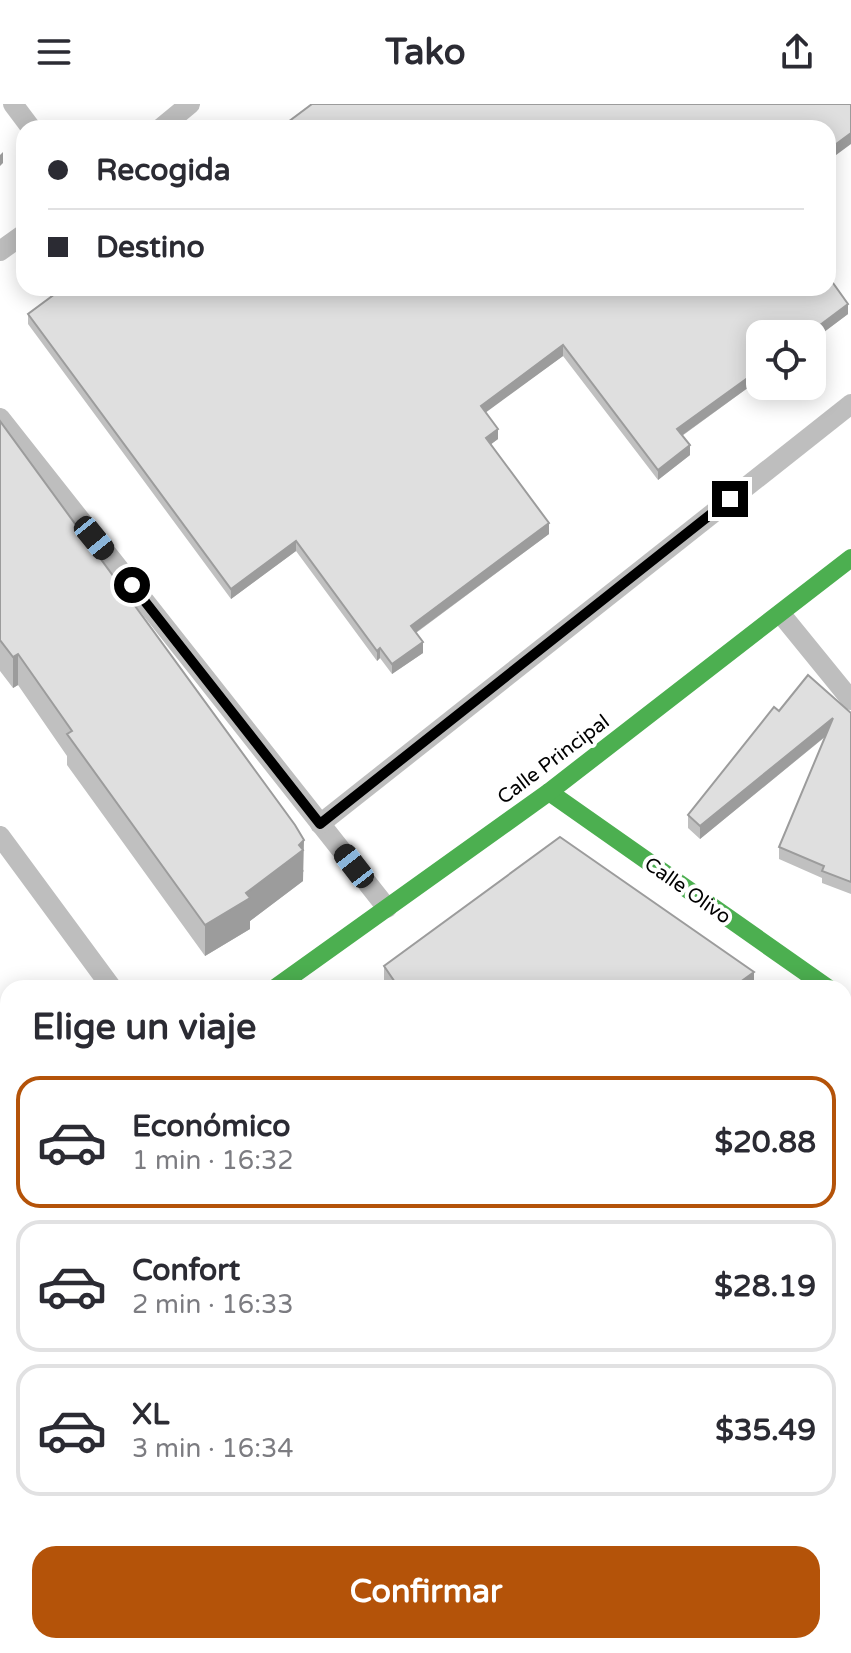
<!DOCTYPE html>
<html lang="es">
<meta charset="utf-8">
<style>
body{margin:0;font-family:"Varela Round",sans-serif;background:#f7f7f7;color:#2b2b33;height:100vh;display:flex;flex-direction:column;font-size:30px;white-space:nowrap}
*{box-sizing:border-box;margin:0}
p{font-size:26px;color:#7c7c81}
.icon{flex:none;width:44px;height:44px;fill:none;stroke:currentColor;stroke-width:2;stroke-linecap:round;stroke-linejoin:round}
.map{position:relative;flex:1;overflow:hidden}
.details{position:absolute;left:0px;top:876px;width:852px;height:674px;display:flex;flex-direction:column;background:#fff;border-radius:24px 24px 0 0;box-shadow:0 4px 20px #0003}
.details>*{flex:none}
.top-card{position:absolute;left:16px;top:16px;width:820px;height:176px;border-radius:24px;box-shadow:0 4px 20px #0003;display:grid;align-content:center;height:176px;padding:0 32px;background:#fff}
.fabs{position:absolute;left:746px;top:216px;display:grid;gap:16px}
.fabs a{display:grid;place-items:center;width:80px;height:80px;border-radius:16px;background:#fff;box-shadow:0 4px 20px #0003;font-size:40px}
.end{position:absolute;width:36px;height:36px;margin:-18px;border:10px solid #000;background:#fff;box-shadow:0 0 0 4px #fff}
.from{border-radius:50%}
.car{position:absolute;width:24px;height:48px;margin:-24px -12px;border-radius:10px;box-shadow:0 0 6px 2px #0007;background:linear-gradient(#222 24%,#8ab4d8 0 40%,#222 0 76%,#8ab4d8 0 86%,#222 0)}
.top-card b{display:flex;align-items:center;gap:28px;height:76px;font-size:30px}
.top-card b+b{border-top:2px solid #e1e1e2}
.top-card i{width:20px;height:20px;background:#2b2b33}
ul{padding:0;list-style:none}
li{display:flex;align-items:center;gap:24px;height:132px;margin:0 16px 12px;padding:0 16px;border:4px solid #e1e1e2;border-radius:24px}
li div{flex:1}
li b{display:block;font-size:30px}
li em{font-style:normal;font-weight:700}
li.current{border-color:#b45309}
li>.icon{width:72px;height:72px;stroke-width:1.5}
h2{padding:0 32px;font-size:36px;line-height:96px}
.action{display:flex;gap:16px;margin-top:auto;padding:16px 32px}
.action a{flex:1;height:92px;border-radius:24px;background:#b45309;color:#fff;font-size:32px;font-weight:700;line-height:92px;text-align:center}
header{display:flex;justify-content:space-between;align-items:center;height:104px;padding:0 32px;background:#fff;font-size:36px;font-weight:700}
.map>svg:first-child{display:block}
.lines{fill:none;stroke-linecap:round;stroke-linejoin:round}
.lane{stroke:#bebebe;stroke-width:20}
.street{stroke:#bebebe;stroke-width:40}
.fast{stroke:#4caf50;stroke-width:18}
.slow{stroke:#ffc107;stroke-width:18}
.wall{fill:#c0c0c0}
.shaded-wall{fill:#9c9c9c}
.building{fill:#dfdfdf;stroke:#9c9c9c;stroke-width:2}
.route{stroke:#000;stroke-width:10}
.labels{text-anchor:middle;stroke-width:8;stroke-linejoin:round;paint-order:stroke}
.street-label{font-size:20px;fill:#000;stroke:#fff}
</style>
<header><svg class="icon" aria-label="menu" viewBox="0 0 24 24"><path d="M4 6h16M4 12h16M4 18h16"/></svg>Tako<svg class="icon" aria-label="share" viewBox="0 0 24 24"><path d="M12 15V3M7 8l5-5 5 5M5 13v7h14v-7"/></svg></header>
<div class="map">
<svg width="851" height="1549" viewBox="0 0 851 1549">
<rect width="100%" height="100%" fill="#fff"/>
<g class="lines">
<g class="lane">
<path d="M 13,0 L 31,24"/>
<path d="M 161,24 L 190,0"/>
<path d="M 0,147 L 24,130"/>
<path d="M 0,314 L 387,804"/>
<path d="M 781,510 L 851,596"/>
<path d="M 320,720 L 851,300"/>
<path d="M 0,732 L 112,884"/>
<path d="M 0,923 L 8,928"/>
</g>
<g class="street">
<path d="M 844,1202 L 851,1206"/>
<path d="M 0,1495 L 8,1489"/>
<path d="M 844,1504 L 851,1509"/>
<path d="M 292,1542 L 303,1549"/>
</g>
<g class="fast">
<path d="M 549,688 L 828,884"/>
<path d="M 275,884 L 549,688 L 851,454"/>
</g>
<path class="slow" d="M 0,1082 L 8,1076"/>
</g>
<g class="wall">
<path d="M 28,210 L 848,210 L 812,237 L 812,230 L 760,230 L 760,275 L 682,332 L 690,351 L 658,376 L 563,252 L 485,308 L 498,335 L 491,340 L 549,430 L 416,529 L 423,549 L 392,570 L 380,554 L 377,557 L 296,447 L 231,495 L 28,220 Z"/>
<path d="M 0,317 L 304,767 L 303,768 L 303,777 L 250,817 L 250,825 L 205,852 L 67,661 L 67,652 L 18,581 L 13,584 L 0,567 Z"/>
<path d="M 779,607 L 851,609 L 851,790 L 822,779 L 822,774 L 779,755 L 779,743 L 825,633 L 700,735 L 688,724 L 688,711 Z"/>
<path d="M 384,862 L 754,884 L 388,884 L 384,878 Z"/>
<path d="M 851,1078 L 851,1179 L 844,1175 L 844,1082 L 845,1082 Z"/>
<path d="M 8,1143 L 8,1467 L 4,1466 L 0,1468 L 0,1150 Z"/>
<path d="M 844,1257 L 851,1262 L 851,1384 L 844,1379 Z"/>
<path d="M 324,1542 L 361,1542 L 356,1549 L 325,1549 Z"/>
<path d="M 407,1542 L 702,1542 L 712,1549 L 764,1542 L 764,1549 L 418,1549 Z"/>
</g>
<g class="shaded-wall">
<path d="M 851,29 L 851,40 L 828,57 L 828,46 Z"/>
<path d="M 3,48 L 3,59 L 0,62 L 0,51 Z"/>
<path d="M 848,200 L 848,210 L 812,237 L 812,230 L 808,230 Z"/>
<path d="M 563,241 L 563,252 L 481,312 L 481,302 Z"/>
<path d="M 760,265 L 760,275 L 677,335 L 677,325 Z"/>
<path d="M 498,325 L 498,335 L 486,344 L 486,334 Z"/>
<path d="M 690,341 L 690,351 L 658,376 L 658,366 Z"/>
<path d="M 549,419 L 549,430 L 411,532 L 411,522 Z"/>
<path d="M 296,437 L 296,447 L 231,495 L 231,485 Z"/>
<path d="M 423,538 L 423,549 L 392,570 L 392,560 Z"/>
<path d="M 380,544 L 380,554 L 377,557 L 377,547 Z"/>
<path d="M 18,550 L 18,581 L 13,584 L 13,553 Z"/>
<path d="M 833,614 L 833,626 L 700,735 L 700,722 Z"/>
<path d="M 304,736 L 303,777 L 250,817 L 250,825 L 205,852 L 205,821 L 246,789 Z"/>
<path d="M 754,868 L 754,884 L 732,884 Z"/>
<path d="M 8,1000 L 8,1018 L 0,1023 L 0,1006 Z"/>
<path d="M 4,1452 L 4,1466 L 0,1468 L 0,1454 Z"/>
<path d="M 183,1542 L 187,1542 L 187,1549 L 179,1549 Z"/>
<path d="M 352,1542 L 361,1542 L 356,1549 L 347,1549 Z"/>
<path d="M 761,1542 L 764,1542 L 764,1549 L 757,1549 Z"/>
</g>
<g class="building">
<path d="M 312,0 L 851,0 L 851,29 L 828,46 L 828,24 L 280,24 Z"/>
<path d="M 828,172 L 848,200 L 808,230 L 760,230 L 760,265 L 677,325 L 690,341 L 658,366 L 563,241 L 481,302 L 498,325 L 486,334 L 549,419 L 411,522 L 423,538 L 392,560 L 380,544 L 377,547 L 296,437 L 231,485 L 28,210 L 63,184 L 828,184 Z"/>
<path d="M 0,317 L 295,721 L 304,736 L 299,741 L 303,746 L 246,789 L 250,794 L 205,821 L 67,630 L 72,627 L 18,550 L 13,553 L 0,536 Z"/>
<path d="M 808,571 L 851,609 L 851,778 L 822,767 L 824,762 L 779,743 L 833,614 L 700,722 L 688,711 L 774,603 L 779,607 Z"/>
<path d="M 560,733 L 754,868 L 732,884 L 399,884 L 384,862 Z"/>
<path d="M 0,975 L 8,986 L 8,1000 L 0,1006 Z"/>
<path d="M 849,1077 L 851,1078 L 851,1164 L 844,1160 L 844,1082 L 845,1082 Z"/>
<path d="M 8,1143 L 8,1453 L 4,1452 L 0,1454 L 0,1150 Z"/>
<path d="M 844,1257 L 851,1262 L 851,1369 L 844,1364 Z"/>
<path d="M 35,1542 L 183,1542 L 179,1548 L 181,1549 L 30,1549 Z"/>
<path d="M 331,1542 L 352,1542 L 347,1549 L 342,1549 Z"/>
<path d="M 428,1542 L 702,1542 L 712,1549 L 717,1542 L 761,1542 L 757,1549 L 436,1549 L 437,1548 Z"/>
</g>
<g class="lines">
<path class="route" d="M 132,481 L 320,720 L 730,395"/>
</g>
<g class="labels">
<g class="street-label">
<text transform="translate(553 655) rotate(-37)" y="7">Calle Principal</text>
<text transform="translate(688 786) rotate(35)" y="7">Calle Olivo</text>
</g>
</g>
</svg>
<div class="fabs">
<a><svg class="icon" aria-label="locate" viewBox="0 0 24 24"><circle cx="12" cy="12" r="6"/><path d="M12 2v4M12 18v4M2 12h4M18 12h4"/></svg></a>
</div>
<i class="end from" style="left:132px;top:481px"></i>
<i class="end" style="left:730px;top:395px"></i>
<i class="car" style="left:94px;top:434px;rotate:141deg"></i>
<i class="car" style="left:354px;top:762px;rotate:322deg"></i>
<div class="top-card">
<b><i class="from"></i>Recogida</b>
<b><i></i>Destino</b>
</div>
<section class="details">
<h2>Elige un viaje</h2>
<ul>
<li class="current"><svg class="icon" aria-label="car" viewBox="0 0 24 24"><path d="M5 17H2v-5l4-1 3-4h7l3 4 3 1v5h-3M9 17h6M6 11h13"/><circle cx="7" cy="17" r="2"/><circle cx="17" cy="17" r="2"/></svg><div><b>Económico</b><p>1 min · 16:32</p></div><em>$20.88</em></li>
<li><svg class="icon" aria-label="car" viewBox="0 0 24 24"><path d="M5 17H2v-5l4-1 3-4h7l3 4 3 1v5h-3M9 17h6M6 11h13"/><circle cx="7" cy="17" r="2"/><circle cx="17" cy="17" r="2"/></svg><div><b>Confort</b><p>2 min · 16:33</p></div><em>$28.19</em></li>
<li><svg class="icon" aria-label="car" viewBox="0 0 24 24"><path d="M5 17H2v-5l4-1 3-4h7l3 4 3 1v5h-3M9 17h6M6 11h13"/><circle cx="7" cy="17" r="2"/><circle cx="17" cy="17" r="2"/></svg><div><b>XL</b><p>3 min · 16:34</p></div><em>$35.49</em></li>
</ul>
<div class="action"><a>Confirmar</a></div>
</section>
</div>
